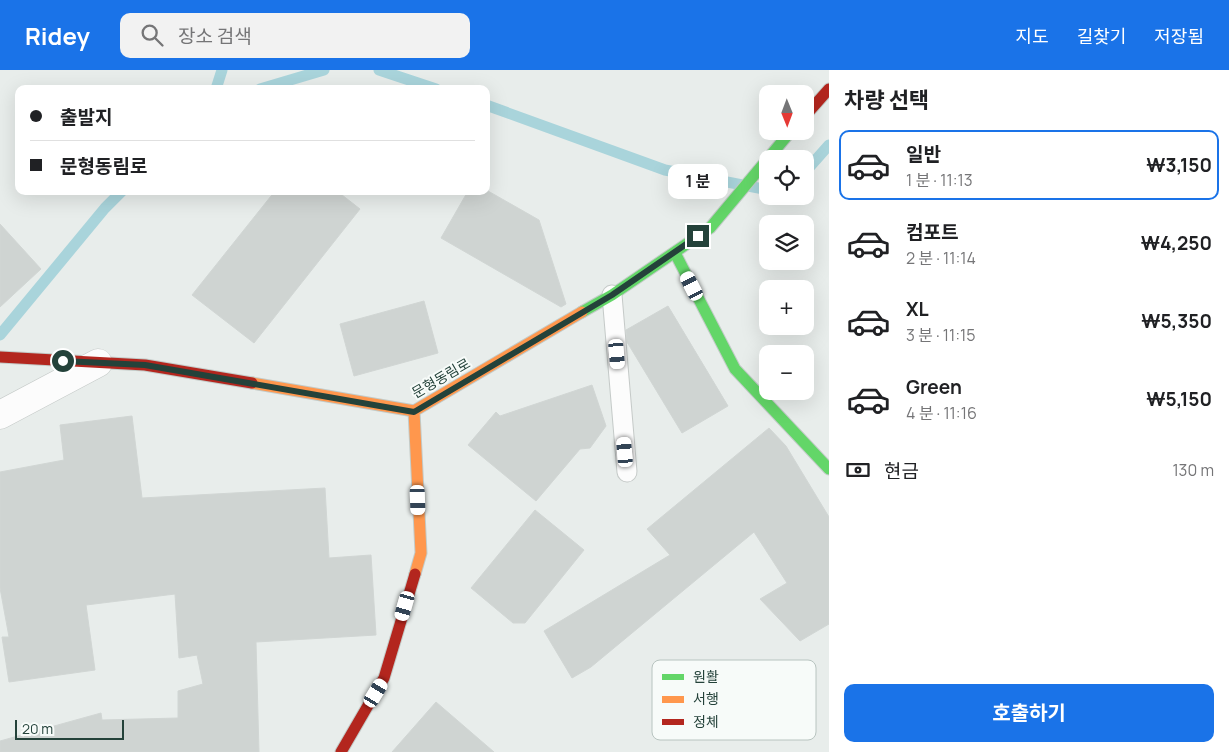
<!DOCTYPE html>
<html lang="ko">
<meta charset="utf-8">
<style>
body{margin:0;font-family:Manrope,"Noto Sans KR",sans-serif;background:#f2f2f2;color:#202124;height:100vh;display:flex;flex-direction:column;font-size:19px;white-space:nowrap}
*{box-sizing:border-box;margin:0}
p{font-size:16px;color:#757577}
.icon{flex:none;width:28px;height:28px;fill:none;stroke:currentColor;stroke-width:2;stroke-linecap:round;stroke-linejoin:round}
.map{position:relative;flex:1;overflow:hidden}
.side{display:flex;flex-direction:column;background:#fff;width:400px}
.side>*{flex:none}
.top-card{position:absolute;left:15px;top:15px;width:475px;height:110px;border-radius:10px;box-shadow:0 5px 20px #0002;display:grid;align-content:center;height:110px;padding:0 15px;background:#fff}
.needle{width:32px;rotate:179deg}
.fabs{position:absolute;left:759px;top:15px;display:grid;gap:10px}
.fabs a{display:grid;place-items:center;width:55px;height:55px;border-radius:10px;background:#fff;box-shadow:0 5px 20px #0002;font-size:25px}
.scale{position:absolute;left:15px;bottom:12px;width:109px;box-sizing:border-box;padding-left:5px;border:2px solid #24423a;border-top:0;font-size:14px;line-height:18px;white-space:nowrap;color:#24423a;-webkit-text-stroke:4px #f7fbf9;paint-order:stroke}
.end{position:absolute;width:22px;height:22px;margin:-11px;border:6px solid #24423a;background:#fff;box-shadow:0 0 0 2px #fff}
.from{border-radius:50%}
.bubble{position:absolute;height:35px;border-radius:10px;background:#fff;box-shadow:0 5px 20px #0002;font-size:16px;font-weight:700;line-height:35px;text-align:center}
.car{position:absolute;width:15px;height:30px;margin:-15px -8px;border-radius:6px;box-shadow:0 0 4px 1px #0007;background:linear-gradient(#fff 24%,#345 0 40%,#fff 0 76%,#345 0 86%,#fff 0)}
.top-card b{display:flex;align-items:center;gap:18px;height:48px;font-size:19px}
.top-card b+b{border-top:1px solid #e0e0e0}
.top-card i{width:12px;height:12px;background:#202124}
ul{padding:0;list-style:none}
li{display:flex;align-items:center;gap:15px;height:70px;margin:0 10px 8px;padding:0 5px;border:2px solid transparent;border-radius:10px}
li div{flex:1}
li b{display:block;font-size:19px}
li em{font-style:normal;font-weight:700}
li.active{border-color:#1a73e8}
li>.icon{width:45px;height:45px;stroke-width:1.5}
h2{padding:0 15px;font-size:22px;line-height:60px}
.pay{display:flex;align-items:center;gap:12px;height:55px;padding:0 15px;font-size:19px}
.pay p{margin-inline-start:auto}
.button{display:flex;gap:10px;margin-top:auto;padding:10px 15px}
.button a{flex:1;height:58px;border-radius:10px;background:#1a73e8;color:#fff;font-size:20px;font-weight:700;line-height:58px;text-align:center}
header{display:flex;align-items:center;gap:30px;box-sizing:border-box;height:70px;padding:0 25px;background:#1a73e8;color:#fff}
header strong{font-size:24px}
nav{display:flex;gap:28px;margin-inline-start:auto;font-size:18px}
.search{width:350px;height:45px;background:#f2f2f2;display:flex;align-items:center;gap:12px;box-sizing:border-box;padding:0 18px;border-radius:10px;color:#757577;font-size:19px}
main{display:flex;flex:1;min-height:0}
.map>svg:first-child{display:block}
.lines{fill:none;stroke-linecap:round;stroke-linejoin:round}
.stream{stroke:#a9d4db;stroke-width:11}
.building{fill:#cfd4d2;stroke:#d1d6d4}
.lane-casing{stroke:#c5cac8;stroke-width:21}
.street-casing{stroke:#c5cac8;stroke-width:29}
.fast-casing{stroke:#c3cbc8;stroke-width:13}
.slow-casing{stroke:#c3cbc8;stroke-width:13}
.jam-casing{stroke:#c3cbc8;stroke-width:13}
.lane{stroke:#fcfcfc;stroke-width:19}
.street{stroke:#fcfcfc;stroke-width:28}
.fast{stroke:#63d668;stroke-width:11}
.slow{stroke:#ff974d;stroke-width:11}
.jam{stroke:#b3261e;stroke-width:11}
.route{stroke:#24423a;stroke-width:6}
.labels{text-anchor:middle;stroke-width:4;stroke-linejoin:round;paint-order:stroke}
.street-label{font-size:14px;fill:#24423a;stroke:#f7fbf9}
.key{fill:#f7fbf9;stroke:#b8c4c0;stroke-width:1}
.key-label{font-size:14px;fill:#24423a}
</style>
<header>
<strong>Ridey</strong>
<div class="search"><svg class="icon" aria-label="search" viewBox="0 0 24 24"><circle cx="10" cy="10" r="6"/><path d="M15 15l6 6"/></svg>장소 검색</div>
<nav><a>지도</a><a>길찾기</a><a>저장됨</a></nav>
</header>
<main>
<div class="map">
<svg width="829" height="682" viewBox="0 0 829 682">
<rect width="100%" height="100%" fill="#e8edeb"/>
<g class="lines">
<g class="stream">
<path d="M 379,0 L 436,19"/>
<path d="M 216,19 L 222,0"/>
<path d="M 260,19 L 324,0"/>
<path d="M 486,35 L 665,100 L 768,120"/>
<path d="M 805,102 L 829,75"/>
<path d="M 0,265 L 105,138 L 122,121"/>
</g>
</g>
<g class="building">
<path d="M 275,121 L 337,121 L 360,139 L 254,273 L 192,225 Z"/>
<path d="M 468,121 L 488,121 L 539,150 L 566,234 L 561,237 L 441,168 Z"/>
<path d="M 0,154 L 41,199 L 0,237 Z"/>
<path d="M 424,231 L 438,283 L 354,306 L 340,254 Z"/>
<path d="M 668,236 L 728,336 L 682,363 L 627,272 L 626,260 Z"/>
<path d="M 592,315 L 606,356 L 590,378 L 580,379 L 536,431 L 468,375 L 496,342 L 500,346 Z"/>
<path d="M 132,346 L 142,428 L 325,418 L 329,488 L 371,485 L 376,565 L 256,572 L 259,682 L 0,682 L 0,671 L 101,643 L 102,650 L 178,648 L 178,621 L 203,614 L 197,585 L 179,588 L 175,524 L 86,535 L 95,600 L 9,612 L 2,567 L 9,567 L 0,518 L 0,402 L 64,390 L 60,355 Z"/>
<path d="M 769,358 L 786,376 L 829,447 L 829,554 L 800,571 L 760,529 L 787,513 L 754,462 L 591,597 L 572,608 L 544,561 L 670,485 L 647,459 Z"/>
<path d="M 535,440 L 584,480 L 525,553 L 513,553 L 471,518 Z"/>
<path d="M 436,632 L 494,682 L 392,682 Z"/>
</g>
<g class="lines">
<defs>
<path id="lane" d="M 612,225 L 627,402"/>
<path id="street" d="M 0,345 L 98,293"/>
<g id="fast">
<path d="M 675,183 L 735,299 L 829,399"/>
<path d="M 582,242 L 612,225 L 710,158 L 791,61"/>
</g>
<g id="slow">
<path d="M 252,313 L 414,341"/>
<path d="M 415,504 L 421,483 L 414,341 L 582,242"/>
</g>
<g id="jam">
<path d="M 805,46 L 829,19"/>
<path d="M 0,287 L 145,295 L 252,313"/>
<path d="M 341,682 L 384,608 L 415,504"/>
</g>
</defs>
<use href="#lane" class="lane-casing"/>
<use href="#street" class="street-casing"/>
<use href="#fast" class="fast-casing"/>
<use href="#slow" class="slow-casing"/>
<use href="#jam" class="jam-casing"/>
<use href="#lane" class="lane"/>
<use href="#street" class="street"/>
<use href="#fast" class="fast"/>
<use href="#slow" class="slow"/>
<use href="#jam" class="jam"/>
</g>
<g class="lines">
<path class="route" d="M 63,291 L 145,295 L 414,342 L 612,225 L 698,166"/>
</g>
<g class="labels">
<g class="street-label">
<text transform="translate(441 308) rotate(-30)" y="5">문형동림로</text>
</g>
</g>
<rect x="652" y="590" width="164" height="80" rx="8" class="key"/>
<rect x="662" y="604" width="22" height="6" fill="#63d668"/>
<rect x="662" y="626" width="22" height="7" fill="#ff974d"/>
<rect x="662" y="649" width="22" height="6" fill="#b3261e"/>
<g class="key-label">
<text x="693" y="612">원활</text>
<text x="693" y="634">서행</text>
<text x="693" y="657">정체</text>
</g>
</svg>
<div class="fabs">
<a><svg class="needle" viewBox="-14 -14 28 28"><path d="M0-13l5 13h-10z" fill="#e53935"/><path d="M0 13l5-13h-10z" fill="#757577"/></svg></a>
<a><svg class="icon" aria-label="locate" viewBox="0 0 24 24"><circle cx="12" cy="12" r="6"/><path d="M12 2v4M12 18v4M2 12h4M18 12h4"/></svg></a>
<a><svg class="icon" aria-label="layers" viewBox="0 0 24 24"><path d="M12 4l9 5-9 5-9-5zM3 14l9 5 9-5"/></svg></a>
<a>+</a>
<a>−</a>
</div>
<div class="scale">20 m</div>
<i class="end from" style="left:63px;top:291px"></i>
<i class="end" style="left:698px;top:166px"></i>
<div class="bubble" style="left:668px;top:94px;width:60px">1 분</div>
<i class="car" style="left:692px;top:216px;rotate:333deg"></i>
<i class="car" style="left:617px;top:284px;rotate:175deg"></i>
<i class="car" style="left:625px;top:382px;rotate:355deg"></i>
<i class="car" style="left:418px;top:430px;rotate:178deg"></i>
<i class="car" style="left:405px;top:536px;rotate:196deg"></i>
<i class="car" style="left:376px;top:623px;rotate:31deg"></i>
<div class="top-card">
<b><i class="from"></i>출발지</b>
<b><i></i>문형동림로</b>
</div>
</div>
<section class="side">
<h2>차량 선택</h2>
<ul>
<li class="active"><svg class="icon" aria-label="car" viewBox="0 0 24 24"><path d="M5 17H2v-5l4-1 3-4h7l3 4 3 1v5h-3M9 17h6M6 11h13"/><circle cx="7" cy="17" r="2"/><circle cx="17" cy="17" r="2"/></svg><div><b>일반</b><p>1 분 · 11:13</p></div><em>₩3,150</em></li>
<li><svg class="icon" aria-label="car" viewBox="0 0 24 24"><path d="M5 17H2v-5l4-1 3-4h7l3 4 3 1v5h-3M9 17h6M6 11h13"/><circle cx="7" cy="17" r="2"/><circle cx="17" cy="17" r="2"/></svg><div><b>컴포트</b><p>2 분 · 11:14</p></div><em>₩4,250</em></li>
<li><svg class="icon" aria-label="car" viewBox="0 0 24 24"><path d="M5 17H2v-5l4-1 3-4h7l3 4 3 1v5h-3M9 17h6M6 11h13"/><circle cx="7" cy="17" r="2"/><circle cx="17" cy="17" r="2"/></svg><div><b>XL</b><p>3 분 · 11:15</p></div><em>₩5,350</em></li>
<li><svg class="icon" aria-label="car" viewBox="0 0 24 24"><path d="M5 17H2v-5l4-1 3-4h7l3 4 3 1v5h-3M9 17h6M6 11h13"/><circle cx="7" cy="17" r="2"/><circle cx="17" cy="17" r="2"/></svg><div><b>Green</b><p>4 분 · 11:16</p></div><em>₩5,150</em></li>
</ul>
<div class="pay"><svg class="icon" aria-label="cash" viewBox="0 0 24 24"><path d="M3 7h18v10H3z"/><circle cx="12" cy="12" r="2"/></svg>현금<p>130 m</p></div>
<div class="button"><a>호출하기</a></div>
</section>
</main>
